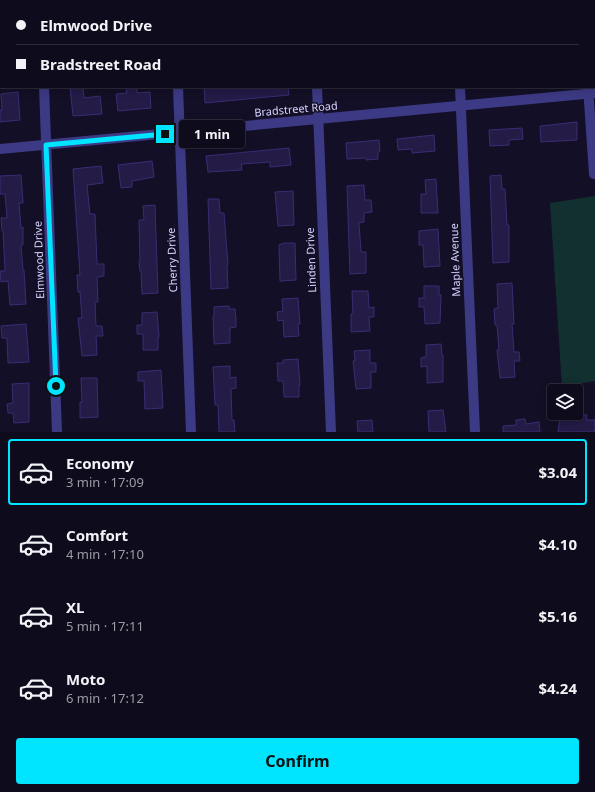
<!DOCTYPE html>
<meta charset="utf-8">
<style>
body{margin:0;font-family:"Noto Sans",sans-serif;background:#1c1929;color:#f1f3f6;height:100vh;display:flex;flex-direction:column;font-size:15px;white-space:nowrap}
*{box-sizing:border-box;margin:0}
p{font-size:13px;color:#9b9ba3}
.icon{flex:none;width:22px;height:22px;fill:none;stroke:currentColor;stroke-width:2;stroke-linecap:round;stroke-linejoin:round}
.map{position:relative;height:432px;overflow:hidden}
.sheet{display:flex;flex-direction:column;background:#0e0b1c;flex:1}
.sheet>*{flex:none}
.hud{position:absolute;left:0px;top:0px;width:595px;height:88px;box-shadow:0 2px 10px #0003,0 0 0 1px #2e2b3b;display:grid;align-content:center;height:88px;padding:0 16px;background:#0e0b1c}
.fabs{position:absolute;left:547px;top:384px;display:grid;gap:8px}
.fabs a{display:grid;place-items:center;width:36px;height:36px;border-radius:4px;background:#0e0b1c;box-shadow:0 2px 10px #0003,0 0 0 1px #2e2b3b;font-size:20px}
.end{position:absolute;width:18px;height:18px;margin:-9px;border:5px solid #00e5ff;background:#111;box-shadow:0 0 0 2px #111}
.from{border-radius:50%}
.bubble{position:absolute;height:28px;border-radius:4px;background:#0e0b1c;box-shadow:0 2px 10px #0003,0 0 0 1px #2e2b3b;font-size:13px;font-weight:700;line-height:28px;text-align:center}
.hud b{display:flex;align-items:center;gap:14px;height:38px;font-size:15px}
.hud b+b{border-top:1px solid #2e2b3b}
.hud i{width:10px;height:10px;background:#f1f3f6}
ul{padding:7px 0 0;list-style:none}
li{display:flex;align-items:center;gap:12px;height:66px;margin:0 8px 6px;padding:0 8px;border:2px solid transparent;border-radius:4px}
li div{flex:1}
li b{display:block;font-size:15px}
li em{font-style:normal;font-weight:700}
li.current{border-color:#00e5ff}
li>.icon{width:36px;height:36px;stroke-width:1.5}
.cta{display:flex;gap:8px;margin-top:auto;padding:8px 16px}
.cta a{flex:1;height:46px;border-radius:4px;background:#00e5ff;color:#111;font-size:16px;font-weight:700;line-height:46px;text-align:center}
.map>svg:first-child{display:block}
.green{fill:#12302f}
.building{fill:#241b47;stroke:#3b2d73}
.lines{fill:none;stroke-linecap:round;stroke-linejoin:round}
.minor{stroke:#3d3a85;stroke-width:10}
.route{stroke:#00e5ff;stroke-width:5}
.labels{text-anchor:middle;stroke-width:3;stroke-linejoin:round;paint-order:stroke}
.street-label{font-size:11px;fill:#d9d4ff;stroke:#130f26}
</style>
<div class="map">
<svg width="595" height="432" viewBox="0 0 595 432">
<rect width="100%" height="100%" fill="#130f26"/>
<path class="green" d="M 595,196 L 595,381 L 562,387 L 550,203 Z"/>
<g class="building">
<path d="M 70,87 L 83,87 L 84,98 L 100,96 L 102,114 L 73,116 Z"/>
<path d="M 137,87 L 137,93 L 150,92 L 151,108 L 118,111 L 116,94 L 127,93 L 126,88 Z"/>
<path d="M 204,87 L 238,87 L 238,88 L 288,87 L 289,95 L 205,103 Z"/>
<path d="M 18,92 L 20,120 L 0,122 L 0,110 L 2,110 L 1,94 Z"/>
<path d="M 577,122 L 577,140 L 541,142 L 540,126 Z"/>
<path d="M 522,128 L 523,139 L 509,140 L 509,145 L 490,146 L 489,130 Z"/>
<path d="M 434,135 L 435,151 L 412,153 L 412,149 L 398,150 L 397,139 Z"/>
<path d="M 379,140 L 380,151 L 378,152 L 378,159 L 366,160 L 366,158 L 347,159 L 346,143 Z"/>
<path d="M 289,148 L 291,165 L 270,167 L 270,162 L 241,164 L 242,170 L 208,172 L 206,156 Z"/>
<path d="M 152,161 L 154,177 L 132,181 L 132,187 L 121,188 L 118,165 Z"/>
<path d="M 101,166 L 103,183 L 87,185 L 90,214 L 95,214 L 97,264 L 104,264 L 104,276 L 97,277 L 98,302 L 95,302 L 96,326 L 102,326 L 103,336 L 96,336 L 97,355 L 82,356 L 78,318 L 82,318 L 80,292 L 78,292 L 77,275 L 80,275 L 73,169 Z"/>
<path d="M 21,175 L 23,203 L 19,203 L 21,228 L 23,227 L 23,245 L 21,245 L 23,270 L 24,270 L 26,304 L 10,305 L 8,281 L 1,282 L 0,271 L 5,271 L 3,231 L 2,231 L 1,218 L 7,218 L 5,194 L 0,194 L 0,176 Z"/>
<path d="M 501,175 L 502,189 L 505,189 L 507,225 L 509,225 L 509,262 L 493,263 L 490,176 Z"/>
<path d="M 436,179 L 438,213 L 421,213 L 421,194 L 426,194 L 425,180 Z"/>
<path d="M 364,185 L 365,200 L 371,200 L 372,212 L 364,213 L 364,222 L 359,223 L 361,252 L 366,252 L 366,273 L 350,274 L 347,186 Z"/>
<path d="M 293,191 L 294,225 L 278,226 L 275,192 Z"/>
<path d="M 208,199 L 219,199 L 220,213 L 224,213 L 228,265 L 227,265 L 228,288 L 211,289 Z"/>
<path d="M 155,205 L 158,293 L 142,294 L 141,271 L 140,271 L 139,262 L 140,260 L 139,220 L 144,220 L 143,206 Z"/>
<path d="M 438,229 L 440,266 L 424,267 L 423,245 L 419,245 L 419,231 Z"/>
<path d="M 284,243 L 295,243 L 296,280 L 280,281 L 279,245 Z"/>
<path d="M 512,283 L 514,324 L 512,324 L 514,352 L 519,352 L 520,361 L 514,361 L 515,377 L 500,378 L 497,350 L 499,350 L 497,325 L 495,325 L 494,309 L 498,308 L 497,284 Z"/>
<path d="M 424,286 L 439,286 L 439,295 L 441,295 L 440,323 L 425,324 L 424,307 L 419,307 L 419,298 L 424,298 Z"/>
<path d="M 352,291 L 368,291 L 369,308 L 374,307 L 374,317 L 369,317 L 370,331 L 351,332 L 351,314 L 353,314 Z"/>
<path d="M 298,298 L 300,324 L 298,324 L 299,336 L 284,337 L 283,320 L 278,321 L 277,312 L 283,311 L 282,299 Z"/>
<path d="M 229,306 L 229,309 L 235,309 L 236,318 L 236,327 L 230,328 L 230,343 L 214,344 L 213,316 L 214,316 L 214,307 Z"/>
<path d="M 157,312 L 159,337 L 158,337 L 158,350 L 143,350 L 143,334 L 137,334 L 137,325 L 142,325 L 142,313 Z"/>
<path d="M 26,324 L 29,362 L 8,363 L 7,338 L 2,338 L 1,326 Z"/>
<path d="M 441,344 L 442,355 L 443,355 L 443,382 L 427,383 L 427,366 L 421,367 L 421,358 L 426,357 L 426,345 Z"/>
<path d="M 370,350 L 370,363 L 376,363 L 376,372 L 371,372 L 371,388 L 356,389 L 353,361 L 355,361 L 354,351 Z"/>
<path d="M 298,359 L 300,385 L 299,385 L 299,397 L 284,397 L 283,381 L 278,381 L 277,363 L 283,363 L 283,360 Z"/>
<path d="M 230,366 L 230,378 L 236,377 L 236,388 L 231,389 L 232,420 L 234,420 L 235,432 L 219,432 L 218,405 L 215,405 L 213,367 Z"/>
<path d="M 161,370 L 163,408 L 145,409 L 144,381 L 138,381 L 138,372 Z"/>
<path d="M 81,378 L 97,378 L 98,417 L 80,418 L 80,402 L 82,402 Z"/>
<path d="M 29,383 L 29,422 L 14,423 L 13,413 L 8,413 L 7,404 L 13,403 L 12,384 Z"/>
<path d="M 443,410 L 446,432 L 429,432 L 428,411 Z"/>
<path d="M 578,414 L 587,415 L 586,420 L 595,420 L 595,432 L 558,432 L 560,417 L 577,419 Z"/>
<path d="M 525,419 L 526,424 L 539,422 L 540,432 L 503,432 L 503,426 L 516,425 L 516,420 Z"/>
<path d="M 372,420 L 373,432 L 358,432 L 357,421 Z"/>
</g>
<g class="lines">
<g class="minor">
<path d="M 41,0 L 41,1"/>
<path d="M 175,0 L 175,1"/>
<path d="M 313,0 L 313,1"/>
<path d="M 457,0 L 457,1"/>
<path d="M 44,87 L 57,432"/>
<path d="M 178,87 L 191,432"/>
<path d="M 317,87 L 331,432"/>
<path d="M 460,87 L 475,432"/>
<path d="M 588,87 L 594,174 L 595,174"/>
<path d="M 0,149 L 595,93"/>
</g>
</g>
<g class="lines">
<path class="route" d="M 56,386 L 46,145 L 165,134"/>
</g>
<g class="labels">
<g class="street-label">
<text transform="translate(296 109) rotate(-5)" y="4">Bradstreet Road</text>
<text transform="translate(39 260) rotate(-92)" y="4">Elmwood Drive</text>
<text transform="translate(172 260) rotate(-92)" y="4">Cherry Drive</text>
<text transform="translate(311 260) rotate(-92)" y="4">Linden Drive</text>
<text transform="translate(455 260) rotate(-92)" y="4">Maple Avenue</text>
</g>
</g>
</svg>
<div class="fabs">
<a><svg class="icon" aria-label="layers" viewBox="0 0 24 24"><path d="M12 4l9 5-9 5-9-5zM3 14l9 5 9-5"/></svg></a>
</div>
<i class="end from" style="left:56px;top:386px"></i>
<i class="end" style="left:165px;top:134px"></i>
<div class="bubble" style="left:179px;top:120px;width:66px">1 min</div>
<div class="hud">
<b><i class="from"></i>Elmwood Drive</b>
<b><i></i>Bradstreet Road</b>
</div>
</div>
<section class="sheet">
<ul>
<li class="current"><svg class="icon" aria-label="car" viewBox="0 0 24 24"><path d="M5 17H2v-5l4-1 3-4h7l3 4 3 1v5h-3M9 17h6M6 11h13"/><circle cx="7" cy="17" r="2"/><circle cx="17" cy="17" r="2"/></svg><div><b>Economy</b><p>3 min · 17:09</p></div><em>$3.04</em></li>
<li><svg class="icon" aria-label="car" viewBox="0 0 24 24"><path d="M5 17H2v-5l4-1 3-4h7l3 4 3 1v5h-3M9 17h6M6 11h13"/><circle cx="7" cy="17" r="2"/><circle cx="17" cy="17" r="2"/></svg><div><b>Comfort</b><p>4 min · 17:10</p></div><em>$4.10</em></li>
<li><svg class="icon" aria-label="car" viewBox="0 0 24 24"><path d="M5 17H2v-5l4-1 3-4h7l3 4 3 1v5h-3M9 17h6M6 11h13"/><circle cx="7" cy="17" r="2"/><circle cx="17" cy="17" r="2"/></svg><div><b>XL</b><p>5 min · 17:11</p></div><em>$5.16</em></li>
<li><svg class="icon" aria-label="car" viewBox="0 0 24 24"><path d="M5 17H2v-5l4-1 3-4h7l3 4 3 1v5h-3M9 17h6M6 11h13"/><circle cx="7" cy="17" r="2"/><circle cx="17" cy="17" r="2"/></svg><div><b>Moto</b><p>6 min · 17:12</p></div><em>$4.24</em></li>
</ul>
<div class="cta"><a>Confirm</a></div>
</section>
